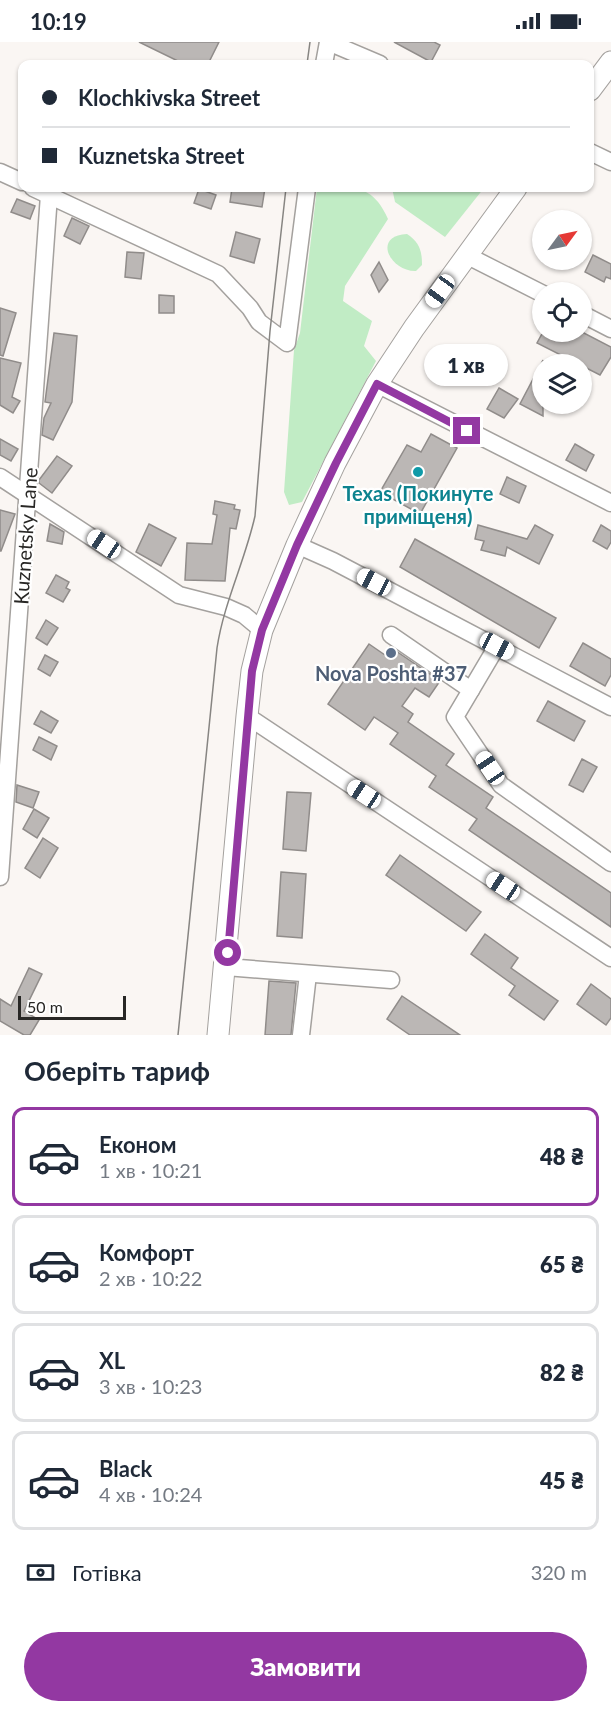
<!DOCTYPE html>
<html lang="uk">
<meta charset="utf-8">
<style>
body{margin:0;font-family:Lato,sans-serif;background:#f2f2f3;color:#1f2937;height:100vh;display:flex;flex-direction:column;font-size:22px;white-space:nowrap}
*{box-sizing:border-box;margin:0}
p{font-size:20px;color:#747a83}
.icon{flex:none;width:33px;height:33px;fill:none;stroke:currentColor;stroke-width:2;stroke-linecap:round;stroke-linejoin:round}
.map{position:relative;height:993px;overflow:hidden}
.panel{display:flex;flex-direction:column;background:#fff;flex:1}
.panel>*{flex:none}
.guide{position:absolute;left:18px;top:18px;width:576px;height:132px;border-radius:12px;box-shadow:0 2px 4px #0004;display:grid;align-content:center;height:132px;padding:0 24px;background:#fff}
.needle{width:39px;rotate:57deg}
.fabs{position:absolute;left:532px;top:168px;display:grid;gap:12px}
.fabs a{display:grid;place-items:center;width:60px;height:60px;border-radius:50%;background:#fff;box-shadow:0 2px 4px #0004;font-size:30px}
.scale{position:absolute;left:18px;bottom:15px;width:108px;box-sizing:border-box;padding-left:6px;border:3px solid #282725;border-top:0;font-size:16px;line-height:21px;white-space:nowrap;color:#282725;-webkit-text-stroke:4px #fff;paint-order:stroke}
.end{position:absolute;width:27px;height:27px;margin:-14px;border:8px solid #9338a2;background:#fff;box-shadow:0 0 0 3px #fff}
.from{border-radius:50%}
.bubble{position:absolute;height:42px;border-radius:21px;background:#fff;box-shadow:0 2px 4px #0004;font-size:20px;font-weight:800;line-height:42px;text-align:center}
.car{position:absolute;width:18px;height:36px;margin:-18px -9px;border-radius:8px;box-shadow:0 0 4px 2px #0007;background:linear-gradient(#fff 24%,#345 0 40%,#fff 0 76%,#345 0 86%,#fff 0)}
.guide b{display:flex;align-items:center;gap:21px;height:57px;font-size:22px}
.guide b+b{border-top:2px solid #e0e1e3}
.guide i{width:15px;height:15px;background:#1f2937}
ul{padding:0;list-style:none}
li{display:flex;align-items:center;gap:18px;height:99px;margin:0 12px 9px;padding:0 12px;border:3px solid #e0e1e3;border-radius:12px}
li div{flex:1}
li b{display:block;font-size:22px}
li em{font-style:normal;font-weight:800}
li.current{border-color:#9338a2}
li>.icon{width:54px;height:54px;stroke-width:1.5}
h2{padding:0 24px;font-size:27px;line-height:72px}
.pay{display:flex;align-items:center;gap:15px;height:66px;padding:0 24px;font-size:22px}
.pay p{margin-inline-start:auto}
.action{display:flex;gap:12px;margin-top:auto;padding:12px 24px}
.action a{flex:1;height:69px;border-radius:36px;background:#9338a2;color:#fff;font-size:24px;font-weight:800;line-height:69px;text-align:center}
.status{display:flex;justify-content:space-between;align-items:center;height:42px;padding:0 30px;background:#fff;direction:ltr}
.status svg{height:16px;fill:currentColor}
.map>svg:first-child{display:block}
.green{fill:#c1ecc5}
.building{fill:#bbb7b5;stroke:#908c8a;stroke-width:1.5}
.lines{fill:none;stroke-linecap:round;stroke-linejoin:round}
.minor-casing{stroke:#a4a19e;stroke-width:19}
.major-casing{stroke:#a4a19e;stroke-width:23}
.minor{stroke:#fff;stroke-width:16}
.major{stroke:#fff;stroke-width:21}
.tram{stroke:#878582;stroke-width:1.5}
.route{stroke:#9338a2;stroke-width:8}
.culture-dot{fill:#0f9aa8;stroke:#fff;stroke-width:2}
.service-dot{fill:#5c6f8a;stroke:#fff;stroke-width:2}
.labels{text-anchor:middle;stroke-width:4.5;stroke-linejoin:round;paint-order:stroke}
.culture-label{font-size:20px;font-weight:bold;fill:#0d838f;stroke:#fff}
.street-label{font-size:20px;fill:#282725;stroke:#fff}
.service-label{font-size:20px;font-weight:bold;fill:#4e5e75;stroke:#fff}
</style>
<div class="status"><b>10:19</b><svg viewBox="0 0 49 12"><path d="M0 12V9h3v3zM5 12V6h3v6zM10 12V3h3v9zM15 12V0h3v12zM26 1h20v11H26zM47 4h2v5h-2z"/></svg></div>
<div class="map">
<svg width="611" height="993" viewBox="0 0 611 993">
<rect width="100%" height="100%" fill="#faf6f3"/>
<g class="green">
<path d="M 317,146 C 352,145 372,141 388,177 L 345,244 L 343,259 L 372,279 L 364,304 L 376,319 L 302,460 L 289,463 L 284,450 L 294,308 L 300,291 Z"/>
<path d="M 392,146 L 484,146 L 445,195 L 395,160 Z"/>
<path d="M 407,192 C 419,200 422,208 422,223 L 416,229 C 391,230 371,194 407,192 Z"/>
</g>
<g class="building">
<path d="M 139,0 L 219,0 L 208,22 L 184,22 Z"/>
<path d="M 394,0 L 434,0 L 440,3 L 431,20 Z"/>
<path d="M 232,146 L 265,146 L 262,165 L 230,160 Z"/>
<path d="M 199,147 L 216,153 L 211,167 L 194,161 Z"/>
<path d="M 17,157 L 35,164 L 30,177 L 11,170 Z"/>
<path d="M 72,176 L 89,184 L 80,202 L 64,194 Z"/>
<path d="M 236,190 L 260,197 L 254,221 L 230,214 Z"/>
<path d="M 127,210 L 144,211 L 141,237 L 125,235 Z"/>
<path d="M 593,213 L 611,222 L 611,237 L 606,235 L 604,240 L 585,230 Z"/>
<path d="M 379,220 L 388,238 L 379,250 L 371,233 Z"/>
<path d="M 159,253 L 174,254 L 174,271 L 159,271 Z"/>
<path d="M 0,266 L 16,271 L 3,314 L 0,313 Z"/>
<path d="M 543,290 L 582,290 L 611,305 L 611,315 L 600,333 L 537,301 Z"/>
<path d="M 54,291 L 77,294 L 72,360 L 53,398 L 42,393 L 44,376 L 51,361 L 45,360 Z"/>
<path d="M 0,316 L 21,321 L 12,355 L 20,359 L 13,371 L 0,363 Z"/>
<path d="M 543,318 L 543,374 L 520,362 Z"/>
<path d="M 499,346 L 518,357 L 504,376 L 487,367 Z"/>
<path d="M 431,392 L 457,406 L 420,472 L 380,450 L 407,403 L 421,410 Z"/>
<path d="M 0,397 L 18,407 L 11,419 L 0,413 Z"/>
<path d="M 575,402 L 594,413 L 586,429 L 566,418 Z"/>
<path d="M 57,414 L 72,424 L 52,451 L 39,441 L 39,438 Z"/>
<path d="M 507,435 L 526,444 L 519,461 L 500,452 Z"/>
<path d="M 215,459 L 235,463 L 234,467 L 240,468 L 236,487 L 230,486 L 225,539 L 185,538 L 187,501 L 212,502 L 217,473 L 213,472 Z"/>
<path d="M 0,468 L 15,472 L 1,509 L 0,509 Z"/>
<path d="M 50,482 L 64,490 L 62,502 L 47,499 Z"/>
<path d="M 149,482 L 176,496 L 161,524 L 136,510 Z"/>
<path d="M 478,483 L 527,497 L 535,483 L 553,493 L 539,522 L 507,505 L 505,514 L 481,508 L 484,499 L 475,497 Z"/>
<path d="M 601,483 L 611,489 L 611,500 L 607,507 L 593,499 Z"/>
<path d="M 415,497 L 556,576 L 539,606 L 400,525 Z"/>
<path d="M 56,533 L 69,540 L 66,546 L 70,548 L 63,560 L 46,551 Z"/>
<path d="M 46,578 L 58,586 L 47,603 L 36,596 Z"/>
<path d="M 583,601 L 611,617 L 611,633 L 605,644 L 570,624 Z"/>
<path d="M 369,602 L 385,613 L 390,605 L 440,639 L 429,655 L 415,646 L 402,664 L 413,672 L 408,680 L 454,712 L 446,723 L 493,755 L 486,766 L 611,851 L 611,885 L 469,788 L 477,777 L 429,745 L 436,734 L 390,702 L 398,691 L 374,675 L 365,688 L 328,662 Z"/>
<path d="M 45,613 L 58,620 L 50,634 L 38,627 Z"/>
<path d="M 548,659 L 585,679 L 574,699 L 537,679 Z"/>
<path d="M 41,669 L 58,679 L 51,691 L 34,682 Z"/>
<path d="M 39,695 L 57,704 L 51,718 L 33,708 Z"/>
<path d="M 582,717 L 597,725 L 583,750 L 569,743 Z"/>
<path d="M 17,743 L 39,750 L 33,766 L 16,760 Z"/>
<path d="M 287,750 L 311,751 L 306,809 L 283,807 Z"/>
<path d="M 34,767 L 49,776 L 37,796 L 23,787 Z"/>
<path d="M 43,796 L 58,806 L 40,836 L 25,826 Z"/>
<path d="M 400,813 L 481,870 L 466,889 L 386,833 Z"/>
<path d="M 281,830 L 306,832 L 302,896 L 277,894 Z"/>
<path d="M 485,892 L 518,916 L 511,926 L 558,959 L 544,978 L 509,953 L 515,944 L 471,912 Z"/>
<path d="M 29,926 L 42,932 L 24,969 L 39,978 L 30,993 L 24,993 L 0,979 L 0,957 L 11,964 Z"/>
<path d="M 269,939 L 296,941 L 291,993 L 265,993 Z"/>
<path d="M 591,942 L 611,957 L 611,976 L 606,983 L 577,962 Z"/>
<path d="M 402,954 L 460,993 L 410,993 L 387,977 Z"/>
</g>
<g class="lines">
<defs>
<g id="minor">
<path d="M 328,0 L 380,22"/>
<path d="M 324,22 L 328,0"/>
<path d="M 590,110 L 611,120"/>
<path d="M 0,130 L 22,140"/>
<path d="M 33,146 L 218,232 L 250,266 L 259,280 L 287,301 L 307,146"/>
<path d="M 466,213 L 543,252"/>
<path d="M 582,272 L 611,287"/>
<path d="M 377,342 L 611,461"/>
<path d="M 0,435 L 179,553 L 226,565 L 244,573 L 262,588"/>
<path d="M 297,503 L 333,519 L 611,665"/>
<path d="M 391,593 L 471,648 L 455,675 L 501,743 L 611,821"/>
<path d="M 471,648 L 497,604"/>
<path d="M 247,674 L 611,916"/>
<path d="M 0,835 L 49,153"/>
<path d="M 226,925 L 391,938"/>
<path d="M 301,993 L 308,932"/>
</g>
<g id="major">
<path d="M 590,48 L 611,20"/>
<path d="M 218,993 L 247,674 L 252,629 L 262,588 L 297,503 L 335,421 L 377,342 L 414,286 L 516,146"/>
</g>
</defs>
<use href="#minor" class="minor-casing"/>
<use href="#major" class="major-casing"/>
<use href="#minor" class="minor"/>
<use href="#major" class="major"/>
<g class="tram">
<path d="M 307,22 L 310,0"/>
<path d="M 178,993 L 217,606 C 224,560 245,519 255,474 L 270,289 L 286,146"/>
</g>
</g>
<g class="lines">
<path class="route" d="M 228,911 L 252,629 L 262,588 L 297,503 L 336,421 L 377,342 L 467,389"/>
</g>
<circle class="culture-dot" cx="418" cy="430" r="6"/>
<circle class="service-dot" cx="391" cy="611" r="6"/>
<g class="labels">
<g class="culture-label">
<text x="418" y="459">Texas (Покинуте<tspan x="418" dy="23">приміщеня)</tspan></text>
</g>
<g class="street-label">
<text transform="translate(26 494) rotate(-86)" y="7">Kuznetsky Lane</text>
</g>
<g class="service-label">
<text x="391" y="639">Nova Poshta #37</text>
</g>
</g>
</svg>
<div class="fabs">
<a><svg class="needle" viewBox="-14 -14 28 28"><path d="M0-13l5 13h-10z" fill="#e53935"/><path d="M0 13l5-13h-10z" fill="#747a83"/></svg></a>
<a><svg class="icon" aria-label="locate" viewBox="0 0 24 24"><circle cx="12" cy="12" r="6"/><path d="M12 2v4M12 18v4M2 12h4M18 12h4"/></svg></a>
<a><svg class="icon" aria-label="layers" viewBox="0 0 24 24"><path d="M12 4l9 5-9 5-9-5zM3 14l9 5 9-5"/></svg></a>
</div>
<div class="scale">50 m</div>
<i class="end from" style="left:228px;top:911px"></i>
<i class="end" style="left:467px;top:389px"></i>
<div class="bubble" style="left:424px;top:302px;width:84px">1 хв</div>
<i class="car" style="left:440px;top:249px;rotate:216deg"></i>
<i class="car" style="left:104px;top:502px;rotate:304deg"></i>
<i class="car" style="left:374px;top:540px;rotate:298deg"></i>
<i class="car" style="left:497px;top:604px;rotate:118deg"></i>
<i class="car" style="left:490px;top:726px;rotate:326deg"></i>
<i class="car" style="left:364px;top:752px;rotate:303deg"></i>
<i class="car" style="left:503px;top:844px;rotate:303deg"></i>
<div class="guide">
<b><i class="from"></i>Klochkivska Street</b>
<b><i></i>Kuznetska Street</b>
</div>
</div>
<section class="panel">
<h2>Оберіть тариф</h2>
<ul>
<li class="current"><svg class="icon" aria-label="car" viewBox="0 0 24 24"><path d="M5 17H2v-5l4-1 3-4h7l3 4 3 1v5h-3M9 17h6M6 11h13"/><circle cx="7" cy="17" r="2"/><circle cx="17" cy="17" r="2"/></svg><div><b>Економ</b><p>1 хв · 10:21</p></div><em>48 ₴</em></li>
<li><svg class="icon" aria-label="car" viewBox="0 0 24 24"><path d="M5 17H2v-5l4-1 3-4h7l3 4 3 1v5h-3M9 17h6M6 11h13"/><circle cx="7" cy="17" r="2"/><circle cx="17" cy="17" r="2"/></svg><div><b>Комфорт</b><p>2 хв · 10:22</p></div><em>65 ₴</em></li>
<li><svg class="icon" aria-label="car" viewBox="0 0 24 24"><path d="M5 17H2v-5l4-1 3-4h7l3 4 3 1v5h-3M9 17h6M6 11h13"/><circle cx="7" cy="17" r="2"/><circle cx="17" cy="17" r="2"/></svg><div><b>XL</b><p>3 хв · 10:23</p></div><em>82 ₴</em></li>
<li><svg class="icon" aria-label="car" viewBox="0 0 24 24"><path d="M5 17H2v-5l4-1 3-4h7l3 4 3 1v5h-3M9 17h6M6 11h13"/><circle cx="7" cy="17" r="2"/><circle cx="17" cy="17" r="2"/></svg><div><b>Black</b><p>4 хв · 10:24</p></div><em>45 ₴</em></li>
</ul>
<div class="pay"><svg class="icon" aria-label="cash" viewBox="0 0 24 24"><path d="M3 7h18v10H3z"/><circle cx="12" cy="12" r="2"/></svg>Готівка<p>320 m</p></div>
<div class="action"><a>Замовити</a></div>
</section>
